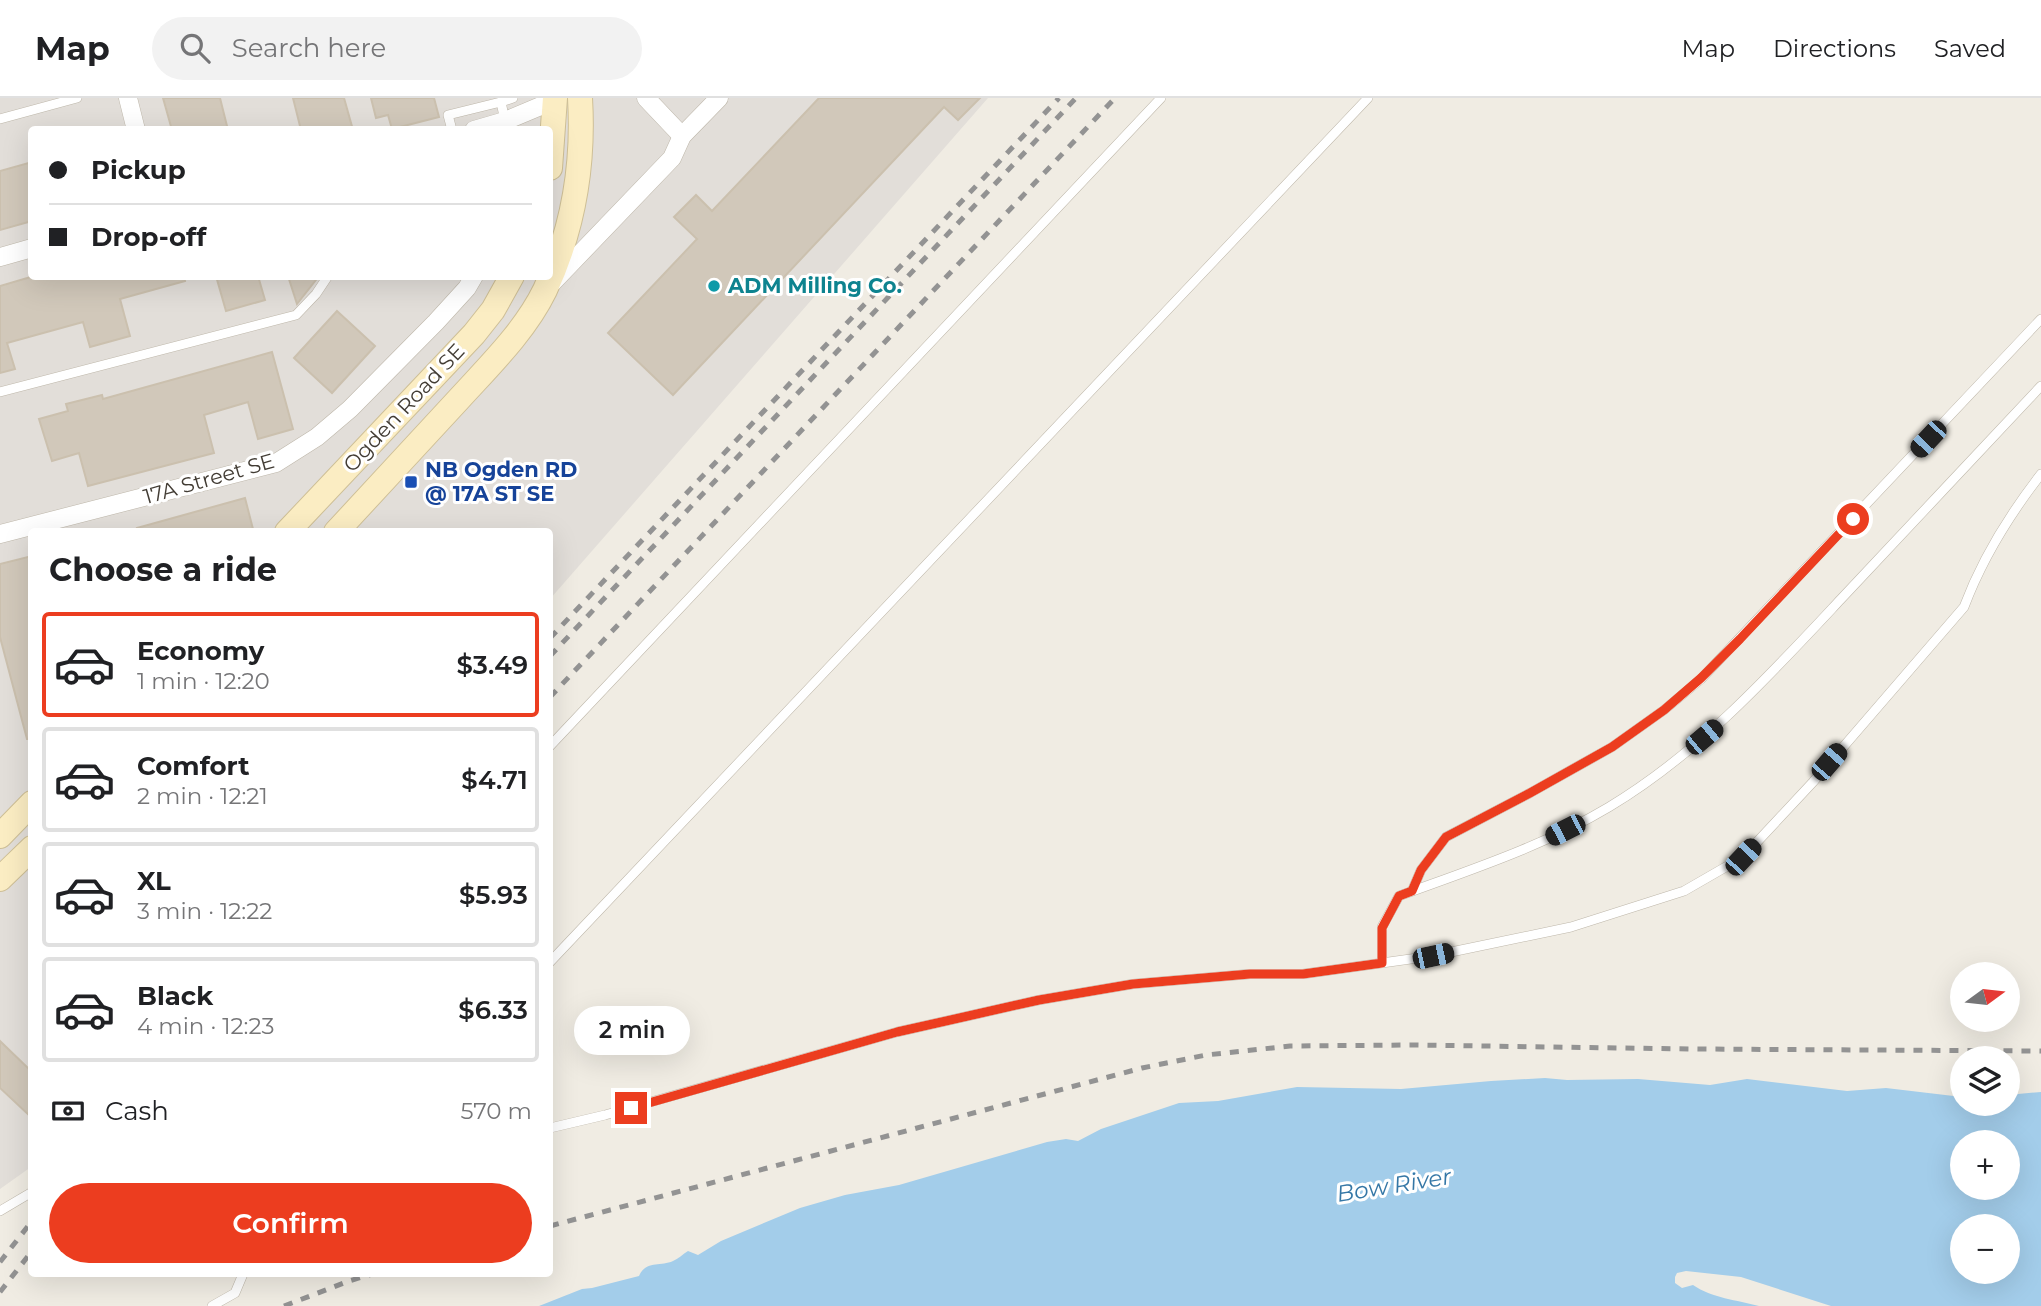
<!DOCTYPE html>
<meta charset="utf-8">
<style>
body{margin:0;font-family:Montserrat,sans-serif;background:#f2f2f2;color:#202124;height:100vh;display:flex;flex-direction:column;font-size:26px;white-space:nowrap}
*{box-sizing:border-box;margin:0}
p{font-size:23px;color:#757577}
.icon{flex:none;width:38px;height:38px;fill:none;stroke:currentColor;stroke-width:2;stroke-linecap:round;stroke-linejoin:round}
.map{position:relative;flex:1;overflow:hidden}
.panel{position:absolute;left:28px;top:430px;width:525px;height:749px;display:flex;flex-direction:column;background:#fff;border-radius:7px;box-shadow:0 7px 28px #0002}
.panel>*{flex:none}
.top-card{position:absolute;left:28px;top:28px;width:525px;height:154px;border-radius:7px;box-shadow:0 7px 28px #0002;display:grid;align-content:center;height:154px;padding:0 21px;background:#fff}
.needle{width:46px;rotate:75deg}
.controls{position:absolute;left:1950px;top:864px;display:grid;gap:14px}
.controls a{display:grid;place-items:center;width:70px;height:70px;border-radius:50%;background:#fff;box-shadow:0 7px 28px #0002;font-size:35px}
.end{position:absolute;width:32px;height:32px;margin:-16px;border:9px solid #ec3d1f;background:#fff;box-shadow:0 0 0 4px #fff}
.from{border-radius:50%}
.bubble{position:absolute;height:49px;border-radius:24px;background:#fff;box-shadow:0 7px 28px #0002;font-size:23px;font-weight:600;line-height:49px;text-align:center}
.car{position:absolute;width:21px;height:42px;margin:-21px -10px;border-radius:9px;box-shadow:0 0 5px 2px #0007;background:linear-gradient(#222 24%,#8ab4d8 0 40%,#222 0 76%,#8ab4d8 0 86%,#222 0)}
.top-card b{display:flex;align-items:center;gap:24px;height:66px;font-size:26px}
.top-card b+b{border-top:2px solid #e0e0e0}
.top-card i{width:18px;height:18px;background:#202124}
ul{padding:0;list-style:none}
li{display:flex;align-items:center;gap:21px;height:105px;margin:0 14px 10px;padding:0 7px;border:4px solid #e0e0e0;border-radius:7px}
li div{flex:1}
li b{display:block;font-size:26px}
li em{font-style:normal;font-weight:600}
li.active{border-color:#ec3d1f}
li>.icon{width:63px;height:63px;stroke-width:1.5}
h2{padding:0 21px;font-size:32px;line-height:84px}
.pay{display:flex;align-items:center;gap:18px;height:77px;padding:0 21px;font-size:26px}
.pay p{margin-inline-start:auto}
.action{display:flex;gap:14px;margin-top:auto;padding:14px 21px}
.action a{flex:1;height:80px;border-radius:42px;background:#ec3d1f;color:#fff;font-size:28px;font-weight:600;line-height:80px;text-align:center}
header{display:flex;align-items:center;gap:42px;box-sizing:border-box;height:98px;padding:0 35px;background:#fff;border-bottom:2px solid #e0e0e0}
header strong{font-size:33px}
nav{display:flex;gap:38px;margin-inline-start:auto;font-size:24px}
.search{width:490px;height:63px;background:#f2f2f2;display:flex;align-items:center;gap:18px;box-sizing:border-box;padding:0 24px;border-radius:38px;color:#757577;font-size:26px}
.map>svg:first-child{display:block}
.industrial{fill:#e2ded9;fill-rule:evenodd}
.water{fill:#a3cdea;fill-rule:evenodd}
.building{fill:#d1c8ba;stroke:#cbc0ae;stroke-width:2}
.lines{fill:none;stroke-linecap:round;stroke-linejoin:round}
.lane-casing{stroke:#beb7aa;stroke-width:10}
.street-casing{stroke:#beb7aa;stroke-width:19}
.secondary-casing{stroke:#cebf96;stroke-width:26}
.lane{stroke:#fff;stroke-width:9}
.street{stroke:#fff;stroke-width:18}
.secondary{stroke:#fbedc3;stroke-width:24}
.rail{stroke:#939393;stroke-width:5;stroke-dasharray:9 9;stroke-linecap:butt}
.route{stroke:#ec3d1f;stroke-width:9}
.culture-dot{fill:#0f9aa8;stroke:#fff;stroke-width:2.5}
.transit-dot{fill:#1a4fb4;stroke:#fff;stroke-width:2.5}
.labels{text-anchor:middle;stroke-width:6;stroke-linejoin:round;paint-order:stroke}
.culture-label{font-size:21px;font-weight:bold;fill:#0d838f;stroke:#fff;text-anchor:start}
.street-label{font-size:21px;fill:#423c34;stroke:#fff}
.transit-label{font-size:21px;font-weight:bold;fill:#164399;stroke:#fff;text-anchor:start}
.water-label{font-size:23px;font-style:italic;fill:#3577a6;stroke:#fff}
</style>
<header>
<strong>Map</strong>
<div class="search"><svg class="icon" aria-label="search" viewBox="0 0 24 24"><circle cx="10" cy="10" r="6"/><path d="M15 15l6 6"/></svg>Search here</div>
<nav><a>Map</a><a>Directions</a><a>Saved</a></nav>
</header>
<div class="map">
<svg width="2041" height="1208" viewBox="0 0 2041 1208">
<rect width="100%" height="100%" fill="#f0ece3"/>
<path class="industrial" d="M 0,0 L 988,0 L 550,501 L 550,434 L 32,434 L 31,1069 L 0,1091 ZM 32,32 L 550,32 L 550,178 L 32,178 Z"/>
<path class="water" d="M 1545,980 L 1567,982 L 1638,981 L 1710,987 L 1747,981 L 1847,993 L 1886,990 L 1962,999 L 1962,1006 L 2007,1006 L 2007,997 L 2041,994 L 2041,1208 L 1831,1208 L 1741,1179 L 1686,1173 L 1677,1175 L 1675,1179 L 1675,1185 L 1682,1190 L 1693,1187 C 1712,1200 1737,1202 1759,1208 L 539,1208 L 582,1191 L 592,1190 L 639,1178 C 646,1162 660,1169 673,1163 C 678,1161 683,1156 688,1153 L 698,1157 L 721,1143 L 800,1110 L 845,1097 L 899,1087 L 1047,1044 L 1066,1041 L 1078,1043 L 1101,1031 L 1179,1005 L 1218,1003 L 1297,989 L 1401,991 L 1491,983 ZM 1962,1045 L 2007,1045 L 2007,1090 L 1962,1090 ZM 1962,1129 L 2007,1129 L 2007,1174 L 1962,1174 Z"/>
<g class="building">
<path d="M 163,0 L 220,0 L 228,32 L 172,32 Z"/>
<path d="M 293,0 L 344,0 L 353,32 L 301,32 Z"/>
<path d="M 371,0 L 434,0 L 439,19 L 392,31 L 388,17 L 376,20 Z"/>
<path d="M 819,0 L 980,0 L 958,22 L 944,9 L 673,297 L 608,235 L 697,141 L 674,119 L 696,97 L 712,113 Z"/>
<path d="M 32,64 L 32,123 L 0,132 L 0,73 Z"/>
<path d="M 34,178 L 184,178 L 185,183 L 120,201 L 130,238 L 90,249 L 83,224 L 7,245 L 15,271 L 0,275 L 0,188 Z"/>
<path d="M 216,178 L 258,178 L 265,202 L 226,213 Z"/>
<path d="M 288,178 L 319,178 L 297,206 Z"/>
<path d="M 337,213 L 375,248 L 332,295 L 294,260 Z"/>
<path d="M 272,254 L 293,331 L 258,341 L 248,304 L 204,317 L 214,355 L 88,388 L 79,355 L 52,363 L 39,321 L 68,313 L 66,306 L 102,297 L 103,301 Z"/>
<path d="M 245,400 L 253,431 L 242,434 L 138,434 L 137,430 Z"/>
<path d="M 32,458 L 32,641 L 27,641 L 0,539 L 0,466 Z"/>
<path d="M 0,943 L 32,974 L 32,1020 L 0,990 Z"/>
</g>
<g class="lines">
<defs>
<g id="lane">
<path d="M 0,21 L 77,0"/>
<path d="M 505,23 L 501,4 L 513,0"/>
<path d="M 452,32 L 448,17 L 501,4"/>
<path d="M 0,294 L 296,217 L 316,196 L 328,178"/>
<path d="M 550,648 L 1161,0"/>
<path d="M 1412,793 L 1421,772 L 1446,739 L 1530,695 L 1612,649 L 1664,612 L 1701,581 L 2041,221"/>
<path d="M 550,864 L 1368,0"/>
<path d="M 1382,865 L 1382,829 L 1399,798 C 1470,772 1544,748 1609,709 C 1699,655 1770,577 1841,501 C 1908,430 1974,359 2041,288"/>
<path d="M 550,1030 L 605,1017 L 897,934 L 1039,902 L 1133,886 L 1250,876 L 1303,876 L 1432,858 L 1571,829 L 1684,793 L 1743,759 L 1813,684 L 1964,509 C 1982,461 2010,416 2041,376"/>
<path d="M 0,1113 L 32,1094"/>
<path d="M 212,1208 L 235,1195 L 243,1176"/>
</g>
<g id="street">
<path d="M 128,0 L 136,32"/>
<path d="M 646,0 L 682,38"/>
<path d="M 474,32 L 505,23 L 555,2"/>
<path d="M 0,159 L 32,150"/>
<path d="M 553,184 L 672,60 L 682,38 L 719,0"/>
<path d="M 0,436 L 276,365 L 317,339 L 350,311 L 436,224 L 467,190 L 474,178"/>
</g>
<g id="secondary">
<path d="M 550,70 L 555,0"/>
<path d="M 287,434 L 474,236 L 493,212 L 512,178"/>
<path d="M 336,434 C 377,390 418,345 459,301 C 490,267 525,233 545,192 C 573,132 584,66 580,0"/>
<path d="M 0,738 L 32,705"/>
<path d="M 0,781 L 32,750"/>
</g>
</defs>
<use href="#lane" class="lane-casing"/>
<use href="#street" class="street-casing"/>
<use href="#secondary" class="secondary-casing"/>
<use href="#lane" class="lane"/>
<use href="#street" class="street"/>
<use href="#secondary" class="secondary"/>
<g class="rail">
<path d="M 550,540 L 1059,0"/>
<path d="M 550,558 L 1076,0"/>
<path d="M 550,599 L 1115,0"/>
<path d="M 550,1128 L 1142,970 L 1206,957 L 1290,948 L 1411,947 L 1694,951 L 2041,953"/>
<path d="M 0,1164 L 32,1123"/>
<path d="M 0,1194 L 32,1153"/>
<path d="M 284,1208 L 349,1183 L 372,1176"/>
</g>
</g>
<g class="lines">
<path class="route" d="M 631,1010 L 897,934 L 1039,902 L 1133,886 L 1250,876 L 1303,876 L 1382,865 L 1382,830 L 1399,798 L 1412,793 L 1421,772 L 1446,739 L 1530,695 L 1612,649 L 1664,612 L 1701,580 L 1740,541 L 1853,421"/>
</g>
<circle class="culture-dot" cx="714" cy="188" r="7"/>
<rect class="transit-dot" x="404" y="377" width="14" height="14" rx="3.5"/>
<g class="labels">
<g class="culture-label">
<text x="728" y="195">ADM Milling Co.</text>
</g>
<g class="street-label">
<text transform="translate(404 310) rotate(-47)" y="7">Ogden Road SE</text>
<text transform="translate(209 381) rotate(-16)" y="7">17A Street SE</text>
</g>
<g class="transit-label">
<text x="425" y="379">NB Ogden RD<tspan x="425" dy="24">@ 17A ST SE</tspan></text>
</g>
<g class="water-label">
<text transform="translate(1394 1087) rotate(-9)" y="8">Bow River</text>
</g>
</g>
</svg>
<div class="controls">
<a><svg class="needle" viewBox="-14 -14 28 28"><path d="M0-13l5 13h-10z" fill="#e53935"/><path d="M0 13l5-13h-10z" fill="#757577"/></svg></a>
<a><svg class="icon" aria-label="layers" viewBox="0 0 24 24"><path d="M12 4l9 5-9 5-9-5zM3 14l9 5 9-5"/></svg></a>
<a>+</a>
<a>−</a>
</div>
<i class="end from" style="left:1853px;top:421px"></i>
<i class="end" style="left:631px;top:1010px"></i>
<div class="bubble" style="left:574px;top:908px;width:116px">2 min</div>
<i class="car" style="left:1928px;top:341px;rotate:223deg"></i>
<i class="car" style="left:1704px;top:639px;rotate:50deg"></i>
<i class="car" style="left:1829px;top:664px;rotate:41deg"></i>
<i class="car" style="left:1565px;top:732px;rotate:243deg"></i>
<i class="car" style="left:1743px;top:759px;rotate:43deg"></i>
<i class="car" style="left:1433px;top:858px;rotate:78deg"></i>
<div class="top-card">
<b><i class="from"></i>Pickup</b>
<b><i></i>Drop-off</b>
</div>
<section class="panel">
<h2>Choose a ride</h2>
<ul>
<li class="active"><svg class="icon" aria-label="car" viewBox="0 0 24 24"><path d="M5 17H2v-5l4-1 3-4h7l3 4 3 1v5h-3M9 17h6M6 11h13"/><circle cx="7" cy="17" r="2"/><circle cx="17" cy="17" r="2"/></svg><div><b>Economy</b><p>1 min · 12:20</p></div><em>$3.49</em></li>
<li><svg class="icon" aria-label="car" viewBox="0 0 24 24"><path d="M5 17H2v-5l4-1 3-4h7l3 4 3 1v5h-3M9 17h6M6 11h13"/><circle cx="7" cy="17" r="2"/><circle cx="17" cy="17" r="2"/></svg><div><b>Comfort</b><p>2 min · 12:21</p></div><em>$4.71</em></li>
<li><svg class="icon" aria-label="car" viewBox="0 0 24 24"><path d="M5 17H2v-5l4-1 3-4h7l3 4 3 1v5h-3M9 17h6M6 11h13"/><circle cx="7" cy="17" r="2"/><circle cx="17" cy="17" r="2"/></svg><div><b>XL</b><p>3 min · 12:22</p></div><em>$5.93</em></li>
<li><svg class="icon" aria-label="car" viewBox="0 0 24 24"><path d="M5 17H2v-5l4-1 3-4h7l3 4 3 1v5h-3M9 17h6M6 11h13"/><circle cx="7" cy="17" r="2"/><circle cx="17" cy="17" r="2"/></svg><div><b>Black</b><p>4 min · 12:23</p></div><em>$6.33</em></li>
</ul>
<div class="pay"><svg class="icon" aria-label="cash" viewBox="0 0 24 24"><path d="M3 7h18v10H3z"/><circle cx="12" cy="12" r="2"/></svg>Cash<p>570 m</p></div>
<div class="action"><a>Confirm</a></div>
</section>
</div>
